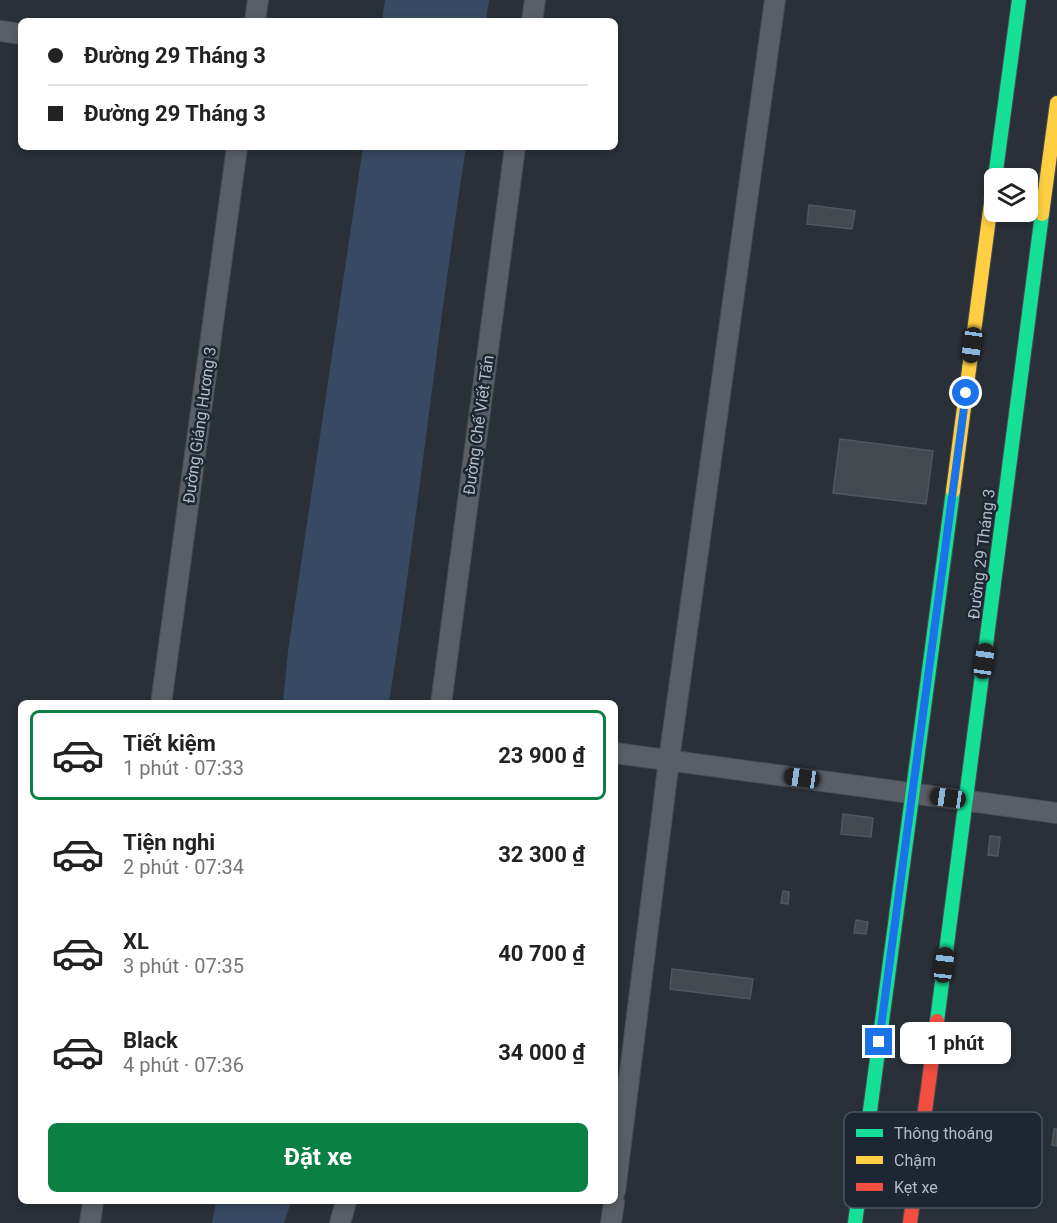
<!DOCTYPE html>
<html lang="vi">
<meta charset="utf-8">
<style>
body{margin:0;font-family:Roboto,sans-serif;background:#f2f2f2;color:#222;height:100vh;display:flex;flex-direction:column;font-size:22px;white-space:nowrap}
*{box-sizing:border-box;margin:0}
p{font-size:20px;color:#767676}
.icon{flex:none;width:33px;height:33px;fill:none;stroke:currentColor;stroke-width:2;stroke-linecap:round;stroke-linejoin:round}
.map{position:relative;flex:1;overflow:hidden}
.panel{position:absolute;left:18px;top:700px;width:600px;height:504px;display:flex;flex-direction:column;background:#fff;border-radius:9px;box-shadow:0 3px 9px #0003}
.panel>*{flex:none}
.banner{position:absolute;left:18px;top:18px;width:600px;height:132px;border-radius:9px;box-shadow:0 3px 9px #0003;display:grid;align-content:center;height:132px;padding:0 30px;background:#fff}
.buttons{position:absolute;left:984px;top:168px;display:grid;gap:12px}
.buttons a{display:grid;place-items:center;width:54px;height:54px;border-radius:9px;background:#fff;box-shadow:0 3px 9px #0003;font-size:30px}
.end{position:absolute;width:27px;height:27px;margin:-14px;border:8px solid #1a73e8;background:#fff;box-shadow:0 0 0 3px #fff}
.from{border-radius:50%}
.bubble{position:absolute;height:42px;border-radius:9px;background:#fff;box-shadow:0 3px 9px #0003;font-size:20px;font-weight:700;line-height:42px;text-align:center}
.car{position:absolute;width:18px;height:36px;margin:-18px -9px;border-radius:8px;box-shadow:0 0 4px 2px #0007;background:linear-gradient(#222 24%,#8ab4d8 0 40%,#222 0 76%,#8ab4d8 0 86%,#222 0)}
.banner b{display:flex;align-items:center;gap:21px;height:57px;font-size:22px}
.banner b+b{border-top:2px solid #e0e0e0}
.banner i{width:15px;height:15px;background:#222}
ul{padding:10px 0 0;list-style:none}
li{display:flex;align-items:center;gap:18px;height:90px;margin:0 12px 9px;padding:0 18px;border:3px solid transparent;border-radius:9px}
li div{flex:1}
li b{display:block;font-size:22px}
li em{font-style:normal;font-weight:700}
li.on{border-color:#0b8043}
li>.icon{width:54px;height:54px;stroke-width:1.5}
.button{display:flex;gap:12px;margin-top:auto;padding:12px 30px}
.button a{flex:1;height:69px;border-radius:9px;background:#0b8043;color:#fff;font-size:24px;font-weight:700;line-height:69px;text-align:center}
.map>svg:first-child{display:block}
.water{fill:#384963}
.building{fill:#444950;stroke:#52575f;stroke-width:1.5}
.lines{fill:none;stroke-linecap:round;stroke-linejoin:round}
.street-casing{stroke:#484c53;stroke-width:22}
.fast-casing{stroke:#484c53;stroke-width:16}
.slow-casing{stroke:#484c53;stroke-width:16}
.jam-casing{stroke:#484c53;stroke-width:16}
.street{stroke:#5a5e66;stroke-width:20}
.fast{stroke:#16e098;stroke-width:14}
.slow{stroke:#ffcf43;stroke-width:14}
.jam{stroke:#f24e42;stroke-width:14}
.route{stroke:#1a73e8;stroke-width:8}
.labels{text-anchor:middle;stroke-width:5;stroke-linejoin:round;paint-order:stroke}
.street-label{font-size:16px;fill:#b4bcc9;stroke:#1d2633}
.key{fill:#1d2633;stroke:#4a5360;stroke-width:1.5}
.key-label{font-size:16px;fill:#b4bcc9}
</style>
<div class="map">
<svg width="1057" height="1223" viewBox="0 0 1057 1223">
<rect width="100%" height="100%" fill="#2a3038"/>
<g class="water">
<path d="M 385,0 L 489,0 L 486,21 L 382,21 Z"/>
<path d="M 363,147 L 466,147 C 437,332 418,518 389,703 L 283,703 L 288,651 Z"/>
<path d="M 216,1202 L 291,1202 L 284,1223 L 212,1223 Z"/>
</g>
<g class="building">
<path d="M 809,205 L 855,211 L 852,229 L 807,224 Z"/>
<path d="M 840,439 L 933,451 L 926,504 L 833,493 Z"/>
<path d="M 843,814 L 873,818 L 871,837 L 841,834 Z"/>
<path d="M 990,836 L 1000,837 L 998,856 L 988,855 Z"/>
<path d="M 783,891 L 789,892 L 788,904 L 781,903 Z"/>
<path d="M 856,920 L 868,922 L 866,934 L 854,933 Z"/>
<path d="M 672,969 L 753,979 L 750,999 L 670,989 Z"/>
<path d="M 1054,1129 L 1057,1129 L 1057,1146 L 1052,1145 Z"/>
</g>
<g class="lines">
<defs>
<g id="street">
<path d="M 255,21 L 258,0"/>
<path d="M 532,21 L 535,0"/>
<path d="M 0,31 L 21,34"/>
<path d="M 161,704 L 237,147"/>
<path d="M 441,704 L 515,147"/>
<path d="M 615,753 L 1057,813"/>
<path d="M 615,1191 L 669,760 L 775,0"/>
<path d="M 90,1223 L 93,1202"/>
<path d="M 340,1223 L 346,1202"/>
<path d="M 611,1223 L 614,1202"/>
</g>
<g id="fast">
<path d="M 995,178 L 1019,0"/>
<path d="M 937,1021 L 1042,214"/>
<path d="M 855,1223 L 953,491"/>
</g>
<g id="slow">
<path d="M 1042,214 L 1057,103"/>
<path d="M 953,491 L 994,180"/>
</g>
<path id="jam" d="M 910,1223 L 937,1021"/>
</defs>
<use href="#street" class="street-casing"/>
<use href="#fast" class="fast-casing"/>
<use href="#slow" class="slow-casing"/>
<use href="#jam" class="jam-casing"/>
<use href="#street" class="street"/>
<use href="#fast" class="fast"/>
<use href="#slow" class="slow"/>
<use href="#jam" class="jam"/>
</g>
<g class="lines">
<path class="route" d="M 879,1042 L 966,393"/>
</g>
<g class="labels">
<g class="street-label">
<text transform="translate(199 425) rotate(-82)" y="6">Đường Giáng Hương 3</text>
<text transform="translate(478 425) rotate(-82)" y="6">Đường Chế Viết Tấn</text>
<text transform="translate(981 554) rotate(-83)" y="6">Đường 29 Tháng 3</text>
</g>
</g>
<rect x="844" y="1112" width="198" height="96" rx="9" class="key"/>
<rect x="856" y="1129" width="27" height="8" fill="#16e098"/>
<rect x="856" y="1156" width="27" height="8" fill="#ffcf43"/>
<rect x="856" y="1183" width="27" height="8" fill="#f24e42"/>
<g class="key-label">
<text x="894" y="1139">Thông thoáng</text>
<text x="894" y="1166">Chậm</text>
<text x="894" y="1193">Kẹt xe</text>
</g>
</svg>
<div class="buttons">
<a><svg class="icon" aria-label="layers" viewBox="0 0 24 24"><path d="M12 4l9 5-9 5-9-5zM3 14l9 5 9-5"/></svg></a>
</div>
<i class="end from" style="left:966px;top:393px"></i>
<i class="end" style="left:879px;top:1042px"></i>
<div class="bubble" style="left:900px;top:1022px;width:111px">1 phút</div>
<i class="car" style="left:972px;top:345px;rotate:188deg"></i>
<i class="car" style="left:984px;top:661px;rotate:8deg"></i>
<i class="car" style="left:802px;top:778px;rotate:278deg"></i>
<i class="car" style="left:948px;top:798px;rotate:278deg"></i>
<i class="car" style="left:944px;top:965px;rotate:7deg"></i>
<div class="banner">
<b><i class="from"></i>Đường 29 Tháng 3</b>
<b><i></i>Đường 29 Tháng 3</b>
</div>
<section class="panel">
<ul>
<li class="on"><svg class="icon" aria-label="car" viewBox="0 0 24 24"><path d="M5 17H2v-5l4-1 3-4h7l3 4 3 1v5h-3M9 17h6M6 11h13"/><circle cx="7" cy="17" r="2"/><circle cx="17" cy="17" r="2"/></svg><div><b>Tiết kiệm</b><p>1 phút · 07:33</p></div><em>23 900 ₫</em></li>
<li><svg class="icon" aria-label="car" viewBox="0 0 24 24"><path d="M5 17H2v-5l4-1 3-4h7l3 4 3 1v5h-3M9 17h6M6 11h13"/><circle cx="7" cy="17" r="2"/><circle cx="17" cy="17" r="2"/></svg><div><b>Tiện nghi</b><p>2 phút · 07:34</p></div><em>32 300 ₫</em></li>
<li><svg class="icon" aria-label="car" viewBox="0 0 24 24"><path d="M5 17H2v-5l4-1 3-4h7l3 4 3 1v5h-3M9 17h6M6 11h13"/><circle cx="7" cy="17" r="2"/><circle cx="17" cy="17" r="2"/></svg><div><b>XL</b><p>3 phút · 07:35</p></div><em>40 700 ₫</em></li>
<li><svg class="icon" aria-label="car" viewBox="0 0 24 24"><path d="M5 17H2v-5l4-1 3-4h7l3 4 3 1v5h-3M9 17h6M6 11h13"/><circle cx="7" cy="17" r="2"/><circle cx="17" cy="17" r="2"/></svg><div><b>Black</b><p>4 phút · 07:36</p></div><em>34 000 ₫</em></li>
</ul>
<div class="button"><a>Đặt xe</a></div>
</section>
</div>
